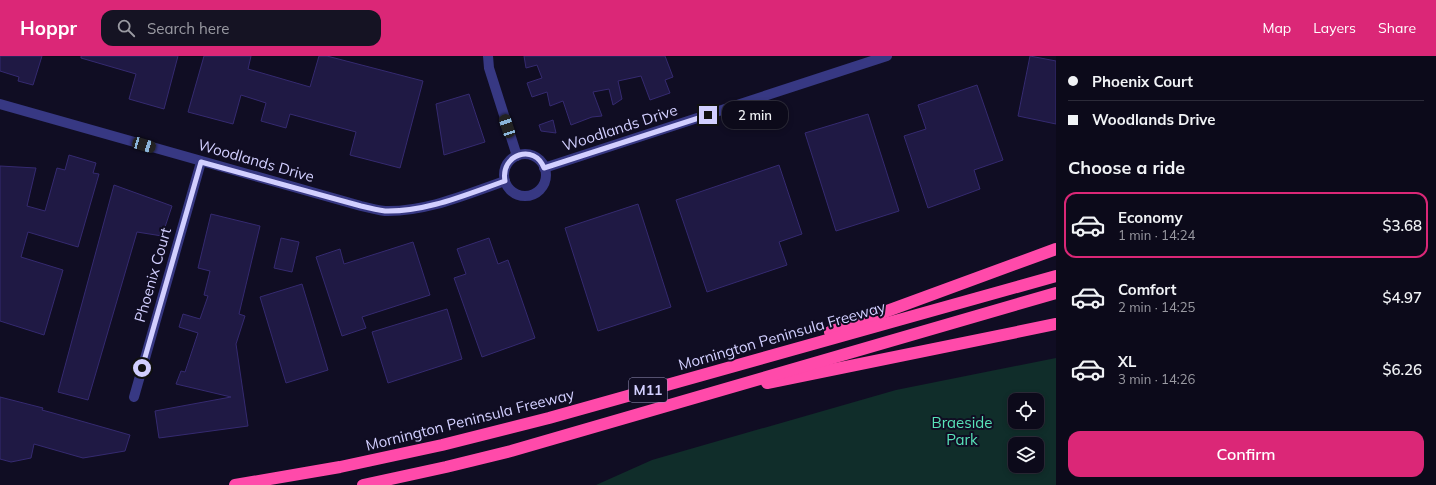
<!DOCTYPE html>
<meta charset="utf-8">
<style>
body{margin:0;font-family:Mulish,sans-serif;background:#151323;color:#f1f3f6;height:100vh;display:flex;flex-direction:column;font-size:15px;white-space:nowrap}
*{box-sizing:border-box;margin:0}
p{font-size:13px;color:#9a9aa2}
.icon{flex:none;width:22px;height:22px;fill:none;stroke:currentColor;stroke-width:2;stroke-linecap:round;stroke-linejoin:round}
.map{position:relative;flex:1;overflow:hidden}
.details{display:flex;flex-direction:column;background:#0c0a1a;width:380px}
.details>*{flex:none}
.banner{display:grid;align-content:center;height:88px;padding:0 12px;background:#0c0a1a}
.buttons{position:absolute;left:1008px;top:337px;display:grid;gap:8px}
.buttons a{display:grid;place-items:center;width:36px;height:36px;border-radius:8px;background:#0c0a1a;box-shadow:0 2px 6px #0003,0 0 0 1px #2c2b39;font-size:20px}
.end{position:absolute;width:18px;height:18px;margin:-9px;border:5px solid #d2cfff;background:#111;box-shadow:0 0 0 2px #111}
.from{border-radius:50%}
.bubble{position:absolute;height:28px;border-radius:12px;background:#0c0a1a;box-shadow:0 2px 6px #0003,0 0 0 1px #2c2b39;font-size:13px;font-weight:600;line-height:28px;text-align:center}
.car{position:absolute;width:12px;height:24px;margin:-12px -6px;border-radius:5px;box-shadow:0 0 3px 1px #0007;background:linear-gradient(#222 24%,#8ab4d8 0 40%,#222 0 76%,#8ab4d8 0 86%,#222 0)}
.banner b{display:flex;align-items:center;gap:14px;height:38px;font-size:15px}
.banner b+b{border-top:1px solid #2c2b39}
.banner i{width:10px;height:10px;background:#f1f3f6}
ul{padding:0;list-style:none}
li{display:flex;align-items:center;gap:12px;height:66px;margin:0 8px 6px;padding:0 4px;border:2px solid transparent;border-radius:12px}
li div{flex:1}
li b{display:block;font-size:15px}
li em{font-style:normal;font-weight:600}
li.current{border-color:#db2777}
li>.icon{width:36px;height:36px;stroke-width:1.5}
h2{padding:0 12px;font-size:18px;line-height:48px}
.cta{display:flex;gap:8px;margin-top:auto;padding:8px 12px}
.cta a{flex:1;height:46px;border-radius:12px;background:#db2777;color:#fff;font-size:16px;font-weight:600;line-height:46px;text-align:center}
header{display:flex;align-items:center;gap:24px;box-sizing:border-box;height:56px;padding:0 20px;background:#db2777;color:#fff}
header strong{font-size:19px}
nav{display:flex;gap:22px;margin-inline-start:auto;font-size:14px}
.search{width:280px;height:36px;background:#151323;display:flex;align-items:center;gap:10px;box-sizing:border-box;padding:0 14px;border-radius:12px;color:#9a9aa2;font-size:15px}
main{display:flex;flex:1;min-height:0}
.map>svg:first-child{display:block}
.green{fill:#102d2a;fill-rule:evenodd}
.building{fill:#1f1944;stroke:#352a70}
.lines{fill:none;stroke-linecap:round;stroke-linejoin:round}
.minor{stroke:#373883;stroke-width:10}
.highway{stroke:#ff4aaa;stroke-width:12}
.route{stroke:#d2cfff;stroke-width:5}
.labels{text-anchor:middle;stroke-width:4;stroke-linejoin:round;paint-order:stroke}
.shield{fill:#100d23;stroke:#9895bd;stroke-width:1}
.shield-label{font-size:14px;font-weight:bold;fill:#d2cfff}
.street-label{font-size:15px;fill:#d2cfff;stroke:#100d23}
.park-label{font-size:15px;fill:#58e2b8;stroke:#100d23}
</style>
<header>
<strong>Hoppr</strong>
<div class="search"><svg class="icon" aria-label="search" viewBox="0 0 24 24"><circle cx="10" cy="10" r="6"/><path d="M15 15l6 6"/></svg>Search here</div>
<nav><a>Map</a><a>Layers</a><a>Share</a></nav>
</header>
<main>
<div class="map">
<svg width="1056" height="429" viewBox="0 0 1056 429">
<rect width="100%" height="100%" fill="#100d23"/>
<path class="green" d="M 1056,302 L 1056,429 L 596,429 L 652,404 L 896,334 ZM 1015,344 L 1037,344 L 1037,366 L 1015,366 ZM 1015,388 L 1037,388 L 1037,410 L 1015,410 Z"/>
<g class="building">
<path d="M 0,0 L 42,0 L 33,29 L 18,25 L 19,21 L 0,15 Z"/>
<path d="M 81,0 L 178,0 L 164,53 L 129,43 L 136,18 L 81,2 Z"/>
<path d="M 204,0 L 251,0 L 248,13 L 310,31 L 319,0 L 327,0 L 423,25 L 400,112 L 350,99 L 356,76 L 290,58 L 286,72 L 261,65 L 266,47 L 241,39 L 233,68 L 188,56 Z"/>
<path d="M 524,0 L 665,0 L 673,21 L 665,24 L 670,37 L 650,44 L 641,20 L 618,25 L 622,43 L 613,49 L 609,33 L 593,36 L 602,60 L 592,61 L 571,69 L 563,45 L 550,50 L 547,36 L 532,41 L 527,27 L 542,22 L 537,9 L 526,12 Z"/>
<path d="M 1030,0 L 1056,5 L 1056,68 L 1018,60 Z"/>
<path d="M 977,29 L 1003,104 L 974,114 L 980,133 L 928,152 L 904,80 L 926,73 L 918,49 Z"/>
<path d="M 469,38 L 485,86 L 444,99 L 436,48 Z"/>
<path d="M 868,58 L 899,155 L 836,175 L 805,77 Z"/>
<path d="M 553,64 L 556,77 L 541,75 L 539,69 Z"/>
<path d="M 69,99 L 96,107 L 93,117 L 99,118 L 78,191 L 28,176 L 21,201 L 63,214 L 44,279 L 0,265 L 0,110 L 36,112 L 27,150 L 45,155 L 57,112 L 65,114 Z"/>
<path d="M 779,109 L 802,178 L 779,186 L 787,209 L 707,236 L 676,144 Z"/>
<path d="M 114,129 L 172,150 L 162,180 L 137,176 L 88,344 L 58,336 Z"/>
<path d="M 638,148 L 671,251 L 598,275 L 565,172 Z"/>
<path d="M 211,158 L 260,170 L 239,258 L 245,260 L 236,288 L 248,370 L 159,382 L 155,355 L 231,341 L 176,328 L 181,315 L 185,316 L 198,277 L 179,271 L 183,258 L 200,263 L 208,240 L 204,239 L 210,215 L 198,212 Z"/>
<path d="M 281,182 L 299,186 L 292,216 L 274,212 Z"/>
<path d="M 489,182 L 498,208 L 508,204 L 535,282 L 482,301 L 454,222 L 466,218 L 457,193 Z"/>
<path d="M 413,186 L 430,239 L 362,261 L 366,272 L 342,280 L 316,201 L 340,193 L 344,208 Z"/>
<path d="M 302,228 L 328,314 L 286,327 L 260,241 Z"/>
<path d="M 447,253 L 462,303 L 388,327 L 372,276 Z"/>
<path d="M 0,341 L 43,352 L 42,354 L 53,357 L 130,379 L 125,395 L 83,402 L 34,388 L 31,402 L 11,406 L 0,403 Z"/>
</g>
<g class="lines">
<g class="minor">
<path d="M 488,0 L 489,12 L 517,100"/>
<path d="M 0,48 L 361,150 C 369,152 377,154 385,155 C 427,156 467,138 505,125"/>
<circle cx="525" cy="119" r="21"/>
<path d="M 544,112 L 887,0"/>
<path d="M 134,341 L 201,106"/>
</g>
<g class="highway">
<path d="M 830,276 L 1056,193"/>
<path d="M 767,327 L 1056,268"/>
<path d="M 235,429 L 340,411 L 442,389 L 549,362 L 1056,220"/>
<path d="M 363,429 L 446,411 L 511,395 L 1056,237"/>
</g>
</g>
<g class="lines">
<path class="route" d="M 142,312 L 201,106 L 361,150 C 369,152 377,154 385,155 C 427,156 467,138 505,125 C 500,98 535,87 544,112 L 708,59"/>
</g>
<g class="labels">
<rect class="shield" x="629" y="322" width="38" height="24" rx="3"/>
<g class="shield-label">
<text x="648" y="339">M11</text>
</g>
<g class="street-label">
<text transform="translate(620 72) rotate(-18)" y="5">Woodlands Drive</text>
<text transform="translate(256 105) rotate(16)" y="5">Woodlands Drive</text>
<text transform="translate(153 219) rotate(-74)" y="5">Phoenix Court</text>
<text transform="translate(782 280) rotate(-16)" y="5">Mornington Peninsula Freeway</text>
<text transform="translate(470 364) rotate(-14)" y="5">Mornington Peninsula Freeway</text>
</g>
<g class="park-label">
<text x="962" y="372">Braeside<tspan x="962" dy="17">Park</tspan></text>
</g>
</g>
</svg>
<div class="buttons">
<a><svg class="icon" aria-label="locate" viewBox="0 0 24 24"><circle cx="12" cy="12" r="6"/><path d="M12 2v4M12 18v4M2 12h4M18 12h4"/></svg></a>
<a><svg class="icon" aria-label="layers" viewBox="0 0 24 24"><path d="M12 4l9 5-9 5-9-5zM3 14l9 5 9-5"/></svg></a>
</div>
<i class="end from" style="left:142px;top:312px"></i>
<i class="end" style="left:708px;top:59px"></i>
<div class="bubble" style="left:722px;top:45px;width:66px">2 min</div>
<i class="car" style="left:507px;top:70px;rotate:342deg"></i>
<i class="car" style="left:144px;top:89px;rotate:106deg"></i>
</div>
<section class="details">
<div class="banner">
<b><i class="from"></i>Phoenix Court</b>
<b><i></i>Woodlands Drive</b>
</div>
<h2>Choose a ride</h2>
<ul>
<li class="current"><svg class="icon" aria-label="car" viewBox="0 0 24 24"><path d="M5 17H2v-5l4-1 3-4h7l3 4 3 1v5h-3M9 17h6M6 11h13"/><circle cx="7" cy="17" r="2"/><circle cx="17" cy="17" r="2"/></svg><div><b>Economy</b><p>1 min · 14:24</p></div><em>$3.68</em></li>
<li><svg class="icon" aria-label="car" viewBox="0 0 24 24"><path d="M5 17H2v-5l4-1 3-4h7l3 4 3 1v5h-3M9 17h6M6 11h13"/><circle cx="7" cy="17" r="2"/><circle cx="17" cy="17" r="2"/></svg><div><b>Comfort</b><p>2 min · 14:25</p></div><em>$4.97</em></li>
<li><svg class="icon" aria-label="car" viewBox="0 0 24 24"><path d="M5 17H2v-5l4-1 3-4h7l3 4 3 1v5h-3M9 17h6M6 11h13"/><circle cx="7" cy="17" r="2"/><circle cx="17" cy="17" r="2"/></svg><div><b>XL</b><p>3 min · 14:26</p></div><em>$6.26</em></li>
</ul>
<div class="cta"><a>Confirm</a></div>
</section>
</main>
